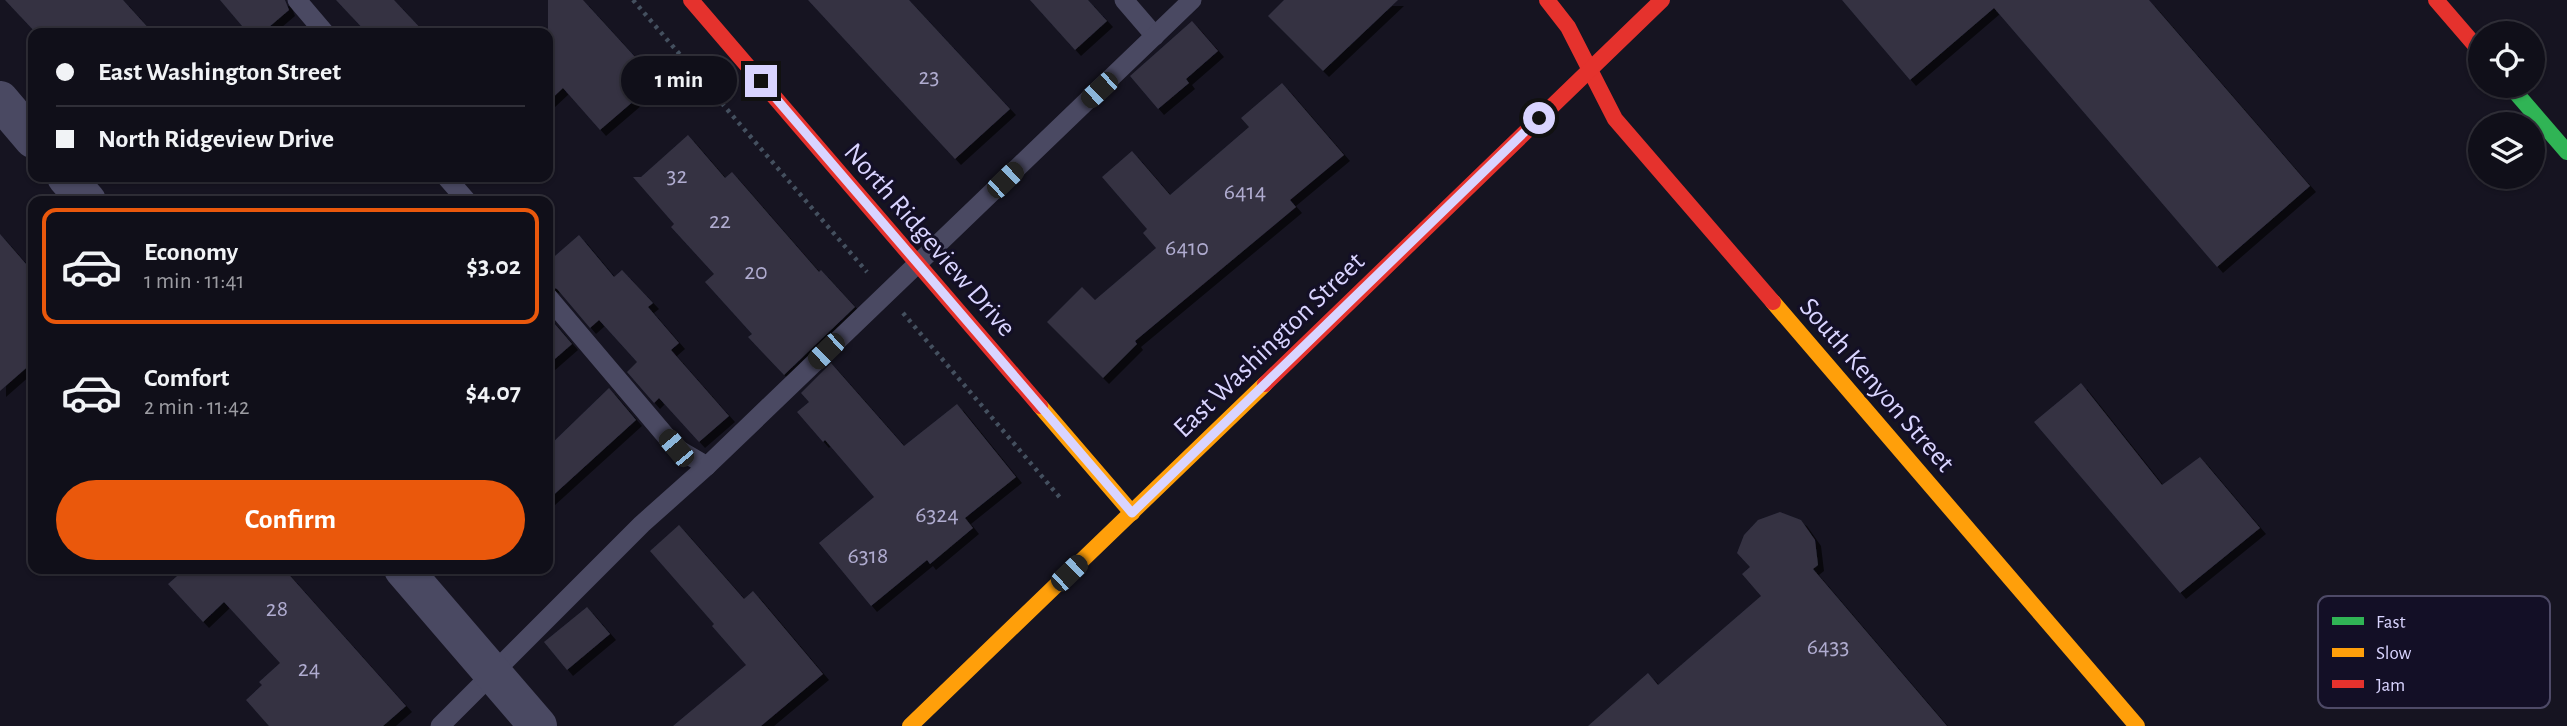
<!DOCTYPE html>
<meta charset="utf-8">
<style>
body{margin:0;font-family:"Alegreya Sans",sans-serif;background:#191822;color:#f1f3f6;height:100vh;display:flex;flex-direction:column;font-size:26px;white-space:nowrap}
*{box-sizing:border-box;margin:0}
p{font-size:23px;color:#9c9ca2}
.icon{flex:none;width:38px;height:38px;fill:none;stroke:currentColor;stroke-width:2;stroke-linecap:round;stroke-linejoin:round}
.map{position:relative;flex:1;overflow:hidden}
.side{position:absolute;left:28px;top:196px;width:525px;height:378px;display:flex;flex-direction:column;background:#100f19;border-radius:14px;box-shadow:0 2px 5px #0004,0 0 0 2px #302f38}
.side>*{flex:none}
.banner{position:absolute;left:28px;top:28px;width:525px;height:154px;border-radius:14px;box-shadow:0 2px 5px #0004,0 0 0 2px #302f38;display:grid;align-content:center;height:154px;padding:0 28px;background:#100f19}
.controls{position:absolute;left:2468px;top:21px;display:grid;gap:14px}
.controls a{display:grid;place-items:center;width:77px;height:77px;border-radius:50%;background:#100f19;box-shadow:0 2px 5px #0004,0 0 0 2px #302f38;font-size:35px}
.end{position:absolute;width:32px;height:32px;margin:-16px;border:9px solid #d9d4ff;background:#111;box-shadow:0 0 0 4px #111}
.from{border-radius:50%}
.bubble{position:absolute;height:49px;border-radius:24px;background:#100f19;box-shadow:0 2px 5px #0004,0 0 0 2px #302f38;font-size:23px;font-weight:700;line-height:49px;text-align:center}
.car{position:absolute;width:21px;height:42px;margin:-21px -10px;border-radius:9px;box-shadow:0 0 5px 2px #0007;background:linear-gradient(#222 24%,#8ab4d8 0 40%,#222 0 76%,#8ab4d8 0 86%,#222 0)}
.banner b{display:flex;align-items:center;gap:24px;height:66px;font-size:26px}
.banner b+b{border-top:2px solid #302f38}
.banner i{width:18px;height:18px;background:#f1f3f6}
ul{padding:12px 0 0;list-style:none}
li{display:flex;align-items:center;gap:21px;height:116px;margin:0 14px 10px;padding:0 14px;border:4px solid transparent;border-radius:14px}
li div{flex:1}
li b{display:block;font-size:26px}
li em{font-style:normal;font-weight:700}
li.active{border-color:#ea580c}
li>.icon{width:63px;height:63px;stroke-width:1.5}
.cta{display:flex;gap:14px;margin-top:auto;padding:14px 28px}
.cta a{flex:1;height:80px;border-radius:42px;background:#ea580c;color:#fff;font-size:28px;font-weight:700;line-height:80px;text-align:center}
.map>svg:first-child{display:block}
.building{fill:#343243;filter:url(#shadow)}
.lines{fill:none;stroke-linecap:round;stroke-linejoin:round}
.path{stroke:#44505f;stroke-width:4.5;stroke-dasharray:3.5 5;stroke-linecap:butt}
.lane{stroke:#4a4962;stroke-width:19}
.street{stroke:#4a4962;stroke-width:38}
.fast{stroke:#30b455;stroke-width:16}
.slow{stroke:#ff9f0a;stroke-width:16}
.jam{stroke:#e5322d;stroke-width:16}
.route{stroke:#d9d4ff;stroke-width:9}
.labels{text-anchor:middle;stroke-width:6;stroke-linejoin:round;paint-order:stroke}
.number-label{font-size:24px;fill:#b0acd0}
.street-label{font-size:28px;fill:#d9d4ff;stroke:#130f26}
.key{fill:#130f26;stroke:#4e4a67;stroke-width:2}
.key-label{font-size:19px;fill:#d9d4ff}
</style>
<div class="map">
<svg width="2567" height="726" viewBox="0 0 2567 726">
<defs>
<filter id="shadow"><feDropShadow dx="6" dy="6" stdDeviation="0" flood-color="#0009"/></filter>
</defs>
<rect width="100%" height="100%" fill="#161421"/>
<g class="building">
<path d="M 5,0 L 123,0 L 153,33 L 36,33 Z"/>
<path d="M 220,0 L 285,0 L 289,10 L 262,33 L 248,33 Z"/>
<path d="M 336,0 L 394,0 L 425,33 L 367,33 Z"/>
<path d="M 548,0 L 583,0 L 657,81 L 600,130 L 563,88 L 548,102 Z"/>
<path d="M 808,0 L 909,0 L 1010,109 L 955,159 Z"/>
<path d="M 1030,0 L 1088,0 L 1107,21 L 1075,50 Z"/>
<path d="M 1284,0 L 1398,0 L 1323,71 L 1268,16 Z"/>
<path d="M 1842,0 L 2149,0 L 2310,186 L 2217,267 L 1994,8 L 1910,80 Z"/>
<path d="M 1192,21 L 1218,51 L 1186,79 L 1189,83 L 1158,109 L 1130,76 Z"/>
<path d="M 1282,83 L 1344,155 L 1290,200 L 1296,207 L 1135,341 L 1137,344 L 1103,378 L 1047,322 L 1082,287 L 1095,300 L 1156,248 L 1143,233 L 1147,229 L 1102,177 L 1132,151 L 1170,195 L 1249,127 L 1241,118 Z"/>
<path d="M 688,135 L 725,178 L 732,172 L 819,272 L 821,270 L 855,307 L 784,375 L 748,337 L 752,334 L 705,282 L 714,274 L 671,227 L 674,224 L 633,177 L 641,177 Z"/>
<path d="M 0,234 L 33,272 L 33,362 L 0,391 Z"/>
<path d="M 579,235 L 614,277 L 622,270 L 653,303 L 648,307 L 679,343 L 671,350 L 729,416 L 699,442 L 659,398 L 654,403 L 627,372 L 637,362 L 599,320 L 590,328 L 557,289 L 548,285 L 548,262 Z"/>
<path d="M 548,316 L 572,344 L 548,365 Z"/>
<path d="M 831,363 L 904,446 L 957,404 L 1016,477 L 965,518 L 973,528 L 930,564 L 927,560 L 871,606 L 819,543 L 874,497 L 825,440 L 823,442 L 797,412 L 809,402 L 801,393 Z"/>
<path d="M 2081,383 L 2162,485 L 2200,457 L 2260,528 L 2180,593 L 2034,422 Z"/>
<path d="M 609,388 L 636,420 L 548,500 L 548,447 Z"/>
<path d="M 1780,512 L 1801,520 L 1815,540 L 1818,565 L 1813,569 L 1947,726 L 1588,726 L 1648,673 L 1658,685 L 1761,596 L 1742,574 L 1750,567 L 1737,553 L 1744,535 L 1758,520 Z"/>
<path d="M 679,525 L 744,599 L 753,591 L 823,674 L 761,726 L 673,726 L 746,665 L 712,626 L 714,624 L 650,551 Z"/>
<path d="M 185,569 L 284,569 L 406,706 L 383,726 L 269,726 L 246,700 L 262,685 L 259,682 L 280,663 L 224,602 L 203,622 L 168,584 Z"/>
<path d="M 587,607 L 610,634 L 567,670 L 544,642 Z"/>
</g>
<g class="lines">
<g class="path">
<path d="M 633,0 L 867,272"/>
<path d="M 903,313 L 1062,500"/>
</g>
<g class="lane">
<path d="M 297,0 L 325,33"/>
<path d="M 1124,0 L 1155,36"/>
<path d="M 446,177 L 467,201"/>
<path d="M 548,297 L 676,448 L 707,466"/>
<path d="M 440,726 L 642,524 L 707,466 L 1192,0"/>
</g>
<g class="street">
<path d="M 0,100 L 33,139"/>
<path d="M 66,177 L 87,201"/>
<path d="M 403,569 L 538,726"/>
</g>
<path class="fast" d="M 2510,86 L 2567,152"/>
<g class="slow">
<path d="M 1773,302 L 2137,726"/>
<path d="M 1040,406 L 1132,513"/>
<path d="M 910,726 L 1265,384"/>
</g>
<g class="jam">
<path d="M 691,0 L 1040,406"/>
<path d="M 1547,0 L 1568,27 L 1615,119 L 1773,302"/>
<path d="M 2436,0 L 2480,51"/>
<path d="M 1265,384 L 1662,0"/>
</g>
</g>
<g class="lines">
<path class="route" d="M 761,81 L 1132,513 L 1539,118"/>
</g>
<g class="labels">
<g class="number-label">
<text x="929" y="84">23</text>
<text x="677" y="183">32</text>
<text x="1245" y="199">6414</text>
<text x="720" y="228">22</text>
<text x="1187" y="255">6410</text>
<text x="756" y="279">20</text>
<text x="937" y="522">6324</text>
<text x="868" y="563">6318</text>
<text x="277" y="616">28</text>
<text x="1828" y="654">6433</text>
<text x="309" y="676">24</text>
</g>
<g class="street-label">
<text transform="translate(931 239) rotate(49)" y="10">North Ridgeview Drive</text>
<text transform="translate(1268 344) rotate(-44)" y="10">East Washington Street</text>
<text transform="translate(1878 384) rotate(49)" y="10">South Kenyon Street</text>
</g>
</g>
<rect x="2318" y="596" width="232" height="112" rx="10" class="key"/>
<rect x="2332" y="617" width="32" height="8" fill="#30b455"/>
<rect x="2332" y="648" width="32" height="9" fill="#ff9f0a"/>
<rect x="2332" y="680" width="32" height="8" fill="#e5322d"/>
<g class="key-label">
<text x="2376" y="628">Fast</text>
<text x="2376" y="659">Slow</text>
<text x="2376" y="691">Jam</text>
</g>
</svg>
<div class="controls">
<a><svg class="icon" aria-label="locate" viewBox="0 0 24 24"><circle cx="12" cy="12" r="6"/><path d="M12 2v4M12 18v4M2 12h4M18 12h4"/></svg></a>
<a><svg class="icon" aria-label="layers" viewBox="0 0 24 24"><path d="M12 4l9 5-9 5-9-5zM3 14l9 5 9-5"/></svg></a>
</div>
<i class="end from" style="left:1539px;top:118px"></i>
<i class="end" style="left:761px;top:81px"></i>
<div class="bubble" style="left:621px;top:56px;width:116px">1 min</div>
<i class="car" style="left:1099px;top:90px;rotate:227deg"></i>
<i class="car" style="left:1005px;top:180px;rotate:46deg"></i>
<i class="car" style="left:826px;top:351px;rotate:226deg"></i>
<i class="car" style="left:676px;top:448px;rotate:320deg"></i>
<i class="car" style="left:1069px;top:573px;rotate:46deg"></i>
<div class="banner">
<b><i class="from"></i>East Washington Street</b>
<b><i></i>North Ridgeview Drive</b>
</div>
<section class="side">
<ul>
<li class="active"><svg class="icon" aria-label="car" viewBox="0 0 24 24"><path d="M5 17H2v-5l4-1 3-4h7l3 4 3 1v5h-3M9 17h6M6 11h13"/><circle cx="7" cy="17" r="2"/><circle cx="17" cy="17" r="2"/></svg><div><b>Economy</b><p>1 min · 11:41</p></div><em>$3.02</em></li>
<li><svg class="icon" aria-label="car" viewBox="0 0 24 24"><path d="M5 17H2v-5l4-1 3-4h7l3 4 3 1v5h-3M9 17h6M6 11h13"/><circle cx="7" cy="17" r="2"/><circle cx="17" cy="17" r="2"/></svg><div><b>Comfort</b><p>2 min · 11:42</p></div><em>$4.07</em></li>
</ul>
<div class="cta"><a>Confirm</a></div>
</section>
</div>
